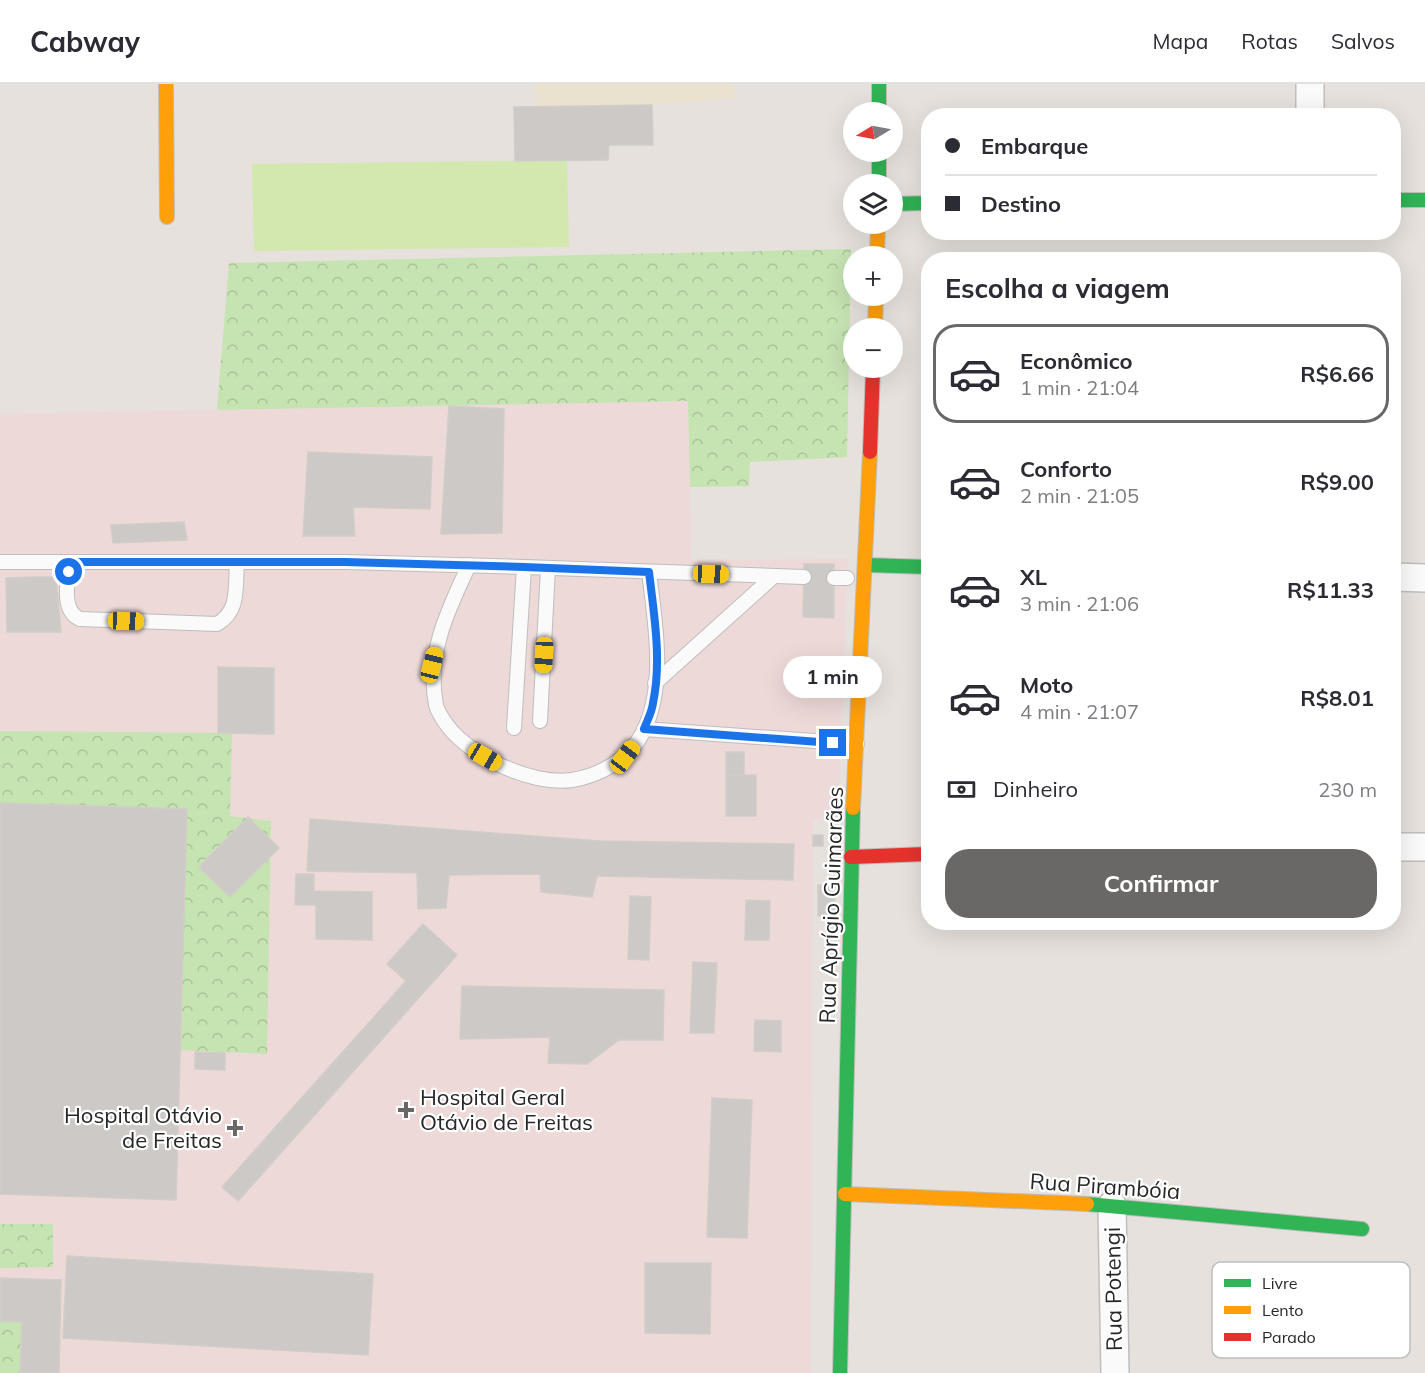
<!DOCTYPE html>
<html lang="pt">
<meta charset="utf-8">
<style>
body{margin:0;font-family:Mulish,sans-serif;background:#f7f7f7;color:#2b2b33;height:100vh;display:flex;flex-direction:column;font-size:22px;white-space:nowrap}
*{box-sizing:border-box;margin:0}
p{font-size:20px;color:#7c7c81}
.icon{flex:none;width:33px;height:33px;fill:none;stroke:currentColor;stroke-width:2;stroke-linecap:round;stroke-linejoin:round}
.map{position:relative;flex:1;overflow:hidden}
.panel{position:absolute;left:921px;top:168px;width:480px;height:678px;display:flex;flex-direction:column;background:#fff;border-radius:24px;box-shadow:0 6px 24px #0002}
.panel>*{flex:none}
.hud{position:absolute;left:921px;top:24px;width:480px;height:132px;border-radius:24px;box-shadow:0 6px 24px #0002;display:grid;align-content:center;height:132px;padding:0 24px;background:#fff}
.needle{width:39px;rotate:260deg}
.buttons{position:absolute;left:843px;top:18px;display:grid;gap:12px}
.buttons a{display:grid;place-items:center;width:60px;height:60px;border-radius:50%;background:#fff;box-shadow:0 6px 24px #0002;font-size:30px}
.end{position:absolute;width:27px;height:27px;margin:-14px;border:8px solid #1a73e8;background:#fff;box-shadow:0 0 0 3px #fff}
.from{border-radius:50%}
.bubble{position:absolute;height:42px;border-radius:21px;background:#fff;box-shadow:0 6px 24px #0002;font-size:20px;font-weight:700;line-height:42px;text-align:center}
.car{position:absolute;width:18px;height:36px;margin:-18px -9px;border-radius:8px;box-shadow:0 0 4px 2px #0007;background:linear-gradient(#f5c518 24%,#345 0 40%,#f5c518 0 76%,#345 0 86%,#f5c518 0)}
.hud b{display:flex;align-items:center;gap:21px;height:57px;font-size:22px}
.hud b+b{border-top:2px solid #e1e1e2}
.hud i{width:15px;height:15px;background:#2b2b33}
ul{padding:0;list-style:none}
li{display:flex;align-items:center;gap:18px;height:99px;margin:0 12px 9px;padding:0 12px;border:3px solid transparent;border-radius:24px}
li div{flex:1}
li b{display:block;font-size:22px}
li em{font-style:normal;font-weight:700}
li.selected{border-color:#6a6866}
li>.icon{width:54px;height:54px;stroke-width:1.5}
h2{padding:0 24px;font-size:27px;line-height:72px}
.pay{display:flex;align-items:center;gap:15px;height:66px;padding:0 24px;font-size:22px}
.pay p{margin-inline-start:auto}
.cta{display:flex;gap:12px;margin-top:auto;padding:12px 24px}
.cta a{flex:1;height:69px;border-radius:24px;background:#6a6866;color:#fff;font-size:24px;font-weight:700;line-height:69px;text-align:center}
header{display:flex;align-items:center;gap:36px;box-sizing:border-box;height:84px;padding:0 30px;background:#fff;border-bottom:2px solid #e1e1e2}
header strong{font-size:28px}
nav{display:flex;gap:33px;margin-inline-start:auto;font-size:21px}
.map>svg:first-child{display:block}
.education{fill:#eae1cf}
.medical{fill:#edd9d8}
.forest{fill:url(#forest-crowns)}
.pitch{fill:#d2e8af}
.building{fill:#ccc9c6;stroke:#d1cdc8;stroke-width:1.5}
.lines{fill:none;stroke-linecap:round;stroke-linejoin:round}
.lane-casing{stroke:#bfbdbe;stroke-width:16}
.street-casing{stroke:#bfbdbe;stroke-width:30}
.fast-casing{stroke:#bfbdbe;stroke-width:16}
.slow-casing{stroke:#bfbdbe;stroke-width:16}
.jam-casing{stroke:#bfbdbe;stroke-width:16}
.lane{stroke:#fbfafa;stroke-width:14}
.street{stroke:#fbfafa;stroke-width:27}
.fast{stroke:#30b455;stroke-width:14}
.slow{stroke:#ff9f0a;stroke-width:14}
.jam{stroke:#e5322d;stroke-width:14}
.route{stroke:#1a73e8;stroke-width:8}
.poi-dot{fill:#6a6866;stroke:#fff;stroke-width:2}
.labels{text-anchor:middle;stroke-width:4.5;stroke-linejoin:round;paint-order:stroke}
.street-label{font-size:22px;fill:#272727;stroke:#fff}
.poi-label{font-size:22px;fill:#272727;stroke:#fff;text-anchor:start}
.key{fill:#fff;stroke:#bebebe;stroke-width:1.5}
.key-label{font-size:16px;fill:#272727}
</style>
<header>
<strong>Cabway</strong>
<nav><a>Mapa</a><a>Rotas</a><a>Salvos</a></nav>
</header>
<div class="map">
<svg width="1425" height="1289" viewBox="0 0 1425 1289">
<defs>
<pattern id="forest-crowns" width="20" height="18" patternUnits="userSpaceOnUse" patternTransform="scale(1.5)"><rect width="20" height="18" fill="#c6e3b2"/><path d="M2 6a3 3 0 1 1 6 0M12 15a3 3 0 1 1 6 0" fill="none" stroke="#aac399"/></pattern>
</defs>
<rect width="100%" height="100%" fill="#e6e1dc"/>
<path class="education" d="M 535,0 L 734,0 L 734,14 L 652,21 L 537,24 Z"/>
<path class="medical" d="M 689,317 L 691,476 L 848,475 L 838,736 L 813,734 L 811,1289 L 0,1289 L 0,330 Z"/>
<g class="forest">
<path d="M 851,165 L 847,373 L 750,378 L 749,402 L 690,403 L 688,317 L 217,326 L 229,179 Z"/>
<path d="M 0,647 L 232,649 L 230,732 L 271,737 L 267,970 L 180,966 L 187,725 L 0,719 Z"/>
<path d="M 0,1140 L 53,1140 L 53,1183 L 0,1184 Z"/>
<path d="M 0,1237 L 22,1238 L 20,1289 L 0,1289 Z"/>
</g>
<path class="pitch" d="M 567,76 L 569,163 L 254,167 L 252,80 Z"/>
<g class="building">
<path d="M 652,21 L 653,61 L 609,61 L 608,76 L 515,77 L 514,23 Z"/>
<path d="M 449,322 L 504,325 L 502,449 L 441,450 Z"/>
<path d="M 308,368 L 432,373 L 430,425 L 353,423 L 355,452 L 303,452 Z"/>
<path d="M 184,438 L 187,456 L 113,459 L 111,441 Z"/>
<path d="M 804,480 L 834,480 L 834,534 L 803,533 Z"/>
<path d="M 33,493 L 56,493 L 61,548 L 7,548 L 6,494 Z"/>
<path d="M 218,583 L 274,584 L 274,650 L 218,649 Z"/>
<rect x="726" y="668" width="18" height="23"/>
<rect x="726" y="691" width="30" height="41"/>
<path d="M 0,719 L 187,725 L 176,1116 L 0,1110 Z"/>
<path d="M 248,733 L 279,764 L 230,813 L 199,783 Z"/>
<path d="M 310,735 L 600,757 L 794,760 L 793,796 L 597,792 L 592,813 L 541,808 L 540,790 L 449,791 L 446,824 L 418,825 L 417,789 L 307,787 Z"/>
<rect x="813" y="751" width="10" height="11"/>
<path d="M 296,790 L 314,790 L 314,807 L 372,808 L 372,856 L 316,855 L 316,821 L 295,821 Z"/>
<rect x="818" y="801" width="17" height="31"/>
<path d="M 630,812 L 651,813 L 649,876 L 628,875 Z"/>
<path d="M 746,816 L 770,817 L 769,856 L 745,856 Z"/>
<path d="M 423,840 L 457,871 L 238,1117 L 222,1103 L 406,897 L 387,880 Z"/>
<path d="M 693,878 L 717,879 L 714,949 L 690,949 Z"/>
<path d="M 462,902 L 664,906 L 663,956 L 619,956 L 587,980 L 548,979 L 550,953 L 460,955 Z"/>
<path d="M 755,936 L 781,937 L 781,968 L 754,967 Z"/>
<path d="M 195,968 L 225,969 L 225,986 L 195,985 Z"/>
<path d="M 712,1014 L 752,1016 L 747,1154 L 707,1153 Z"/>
<path d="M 67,1172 L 373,1190 L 368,1271 L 63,1254 Z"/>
<path d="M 645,1179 L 711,1179 L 710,1250 L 645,1249 Z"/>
<path d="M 0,1194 L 61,1196 L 59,1289 L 20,1289 L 22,1238 L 0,1237 Z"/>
</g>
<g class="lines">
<defs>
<g id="lane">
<path d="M 0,478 L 74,478"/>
<path d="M 237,478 C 235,503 240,527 217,540 L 80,535 C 61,527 66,493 74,478 L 345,478 L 524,483 L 804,493"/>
<path d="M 469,481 C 448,526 426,570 436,621 C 437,626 441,632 444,637 C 466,671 531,702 572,696 C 599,692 629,675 642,650 C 667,603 655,538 649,488"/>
<path d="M 834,494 L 847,494"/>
<path d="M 655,599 L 774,492"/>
<path d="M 540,637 L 548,484"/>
<path d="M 514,644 L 524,483"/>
<path d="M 644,645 L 857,660"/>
</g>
<g id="street">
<path d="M 1310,0 L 1310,32"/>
<path d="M 1394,493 L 1425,494"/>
<path d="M 1394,763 L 1425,763"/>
<path d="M 1112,1121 L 1115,1289"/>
</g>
<g id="fast">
<path d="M 879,0 L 879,28"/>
<path d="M 879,68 L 879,100"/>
<path d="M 1394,116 L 1425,116"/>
<path d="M 892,120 L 928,119"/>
<path d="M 866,481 L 928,483"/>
<path d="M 1087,1120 L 1362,1145"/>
<path d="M 840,1289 L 853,724"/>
</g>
<g id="slow">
<path d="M 166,0 L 167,133"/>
<path d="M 877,172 L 878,140"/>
<path d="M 875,244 L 876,212"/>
<path d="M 853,724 L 870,368"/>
<path d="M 845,1110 L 1087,1120"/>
</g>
<g id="jam">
<path d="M 870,368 L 873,284"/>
<path d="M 851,773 L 928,770"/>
</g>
</defs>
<use href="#lane" class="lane-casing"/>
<use href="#street" class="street-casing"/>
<use href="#fast" class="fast-casing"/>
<use href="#slow" class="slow-casing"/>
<use href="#jam" class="jam-casing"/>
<use href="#lane" class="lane"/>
<use href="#street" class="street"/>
<use href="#fast" class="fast"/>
<use href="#slow" class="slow"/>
<use href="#jam" class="jam"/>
</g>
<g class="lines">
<path class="route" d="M 69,488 L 74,478 L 345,478 L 524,483 L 649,488 C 654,531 662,576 653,619 C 652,628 647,637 644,645 L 833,659"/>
</g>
<g class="poi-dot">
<path d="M403 1017h6v6h6v6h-6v6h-6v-6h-6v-6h6z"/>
<path d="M232 1035h6v6h6v6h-6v6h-6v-6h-6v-6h6z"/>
</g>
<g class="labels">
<g class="street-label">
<text transform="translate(831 821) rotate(-88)" y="8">Rua Aprígio Guimarães</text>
<text transform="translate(1105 1102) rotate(4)" y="8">Rua Pirambóia</text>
<text transform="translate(1113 1205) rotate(-91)" y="8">Rua Potengi</text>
</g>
<g class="poi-label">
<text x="420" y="1021">Hospital Geral<tspan x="420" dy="25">Otávio de Freitas</tspan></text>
<text x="222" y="1039" text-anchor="end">Hospital Otávio<tspan x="222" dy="25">de Freitas</tspan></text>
</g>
</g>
<rect x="1212" y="1178" width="198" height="96" rx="9" class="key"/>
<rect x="1224" y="1195" width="27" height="8" fill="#30b455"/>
<rect x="1224" y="1222" width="27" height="8" fill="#ff9f0a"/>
<rect x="1224" y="1249" width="27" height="8" fill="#e5322d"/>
<g class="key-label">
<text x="1262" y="1205">Livre</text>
<text x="1262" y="1232">Lento</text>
<text x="1262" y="1259">Parado</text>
</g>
</svg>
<div class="buttons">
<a><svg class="needle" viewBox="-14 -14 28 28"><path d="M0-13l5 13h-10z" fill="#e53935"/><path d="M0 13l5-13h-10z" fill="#7c7c81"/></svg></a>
<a><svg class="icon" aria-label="layers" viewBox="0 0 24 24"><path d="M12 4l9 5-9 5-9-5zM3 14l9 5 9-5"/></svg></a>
<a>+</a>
<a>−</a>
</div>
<i class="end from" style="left:69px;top:488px"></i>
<i class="end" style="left:833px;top:659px"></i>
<div class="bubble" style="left:783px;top:572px;width:99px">1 min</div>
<i class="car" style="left:711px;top:490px;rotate:92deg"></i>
<i class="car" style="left:126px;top:537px;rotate:92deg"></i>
<i class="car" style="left:544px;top:571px;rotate:183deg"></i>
<i class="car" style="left:432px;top:581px;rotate:14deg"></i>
<i class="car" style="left:485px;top:673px;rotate:120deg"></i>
<i class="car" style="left:625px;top:673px;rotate:37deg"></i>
<div class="hud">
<b><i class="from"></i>Embarque</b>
<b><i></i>Destino</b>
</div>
<section class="panel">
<h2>Escolha a viagem</h2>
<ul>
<li class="selected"><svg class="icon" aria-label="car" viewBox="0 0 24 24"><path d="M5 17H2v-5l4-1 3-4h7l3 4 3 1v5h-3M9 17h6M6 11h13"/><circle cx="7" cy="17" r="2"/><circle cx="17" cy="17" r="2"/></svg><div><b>Econômico</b><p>1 min · 21:04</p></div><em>R$6.66</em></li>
<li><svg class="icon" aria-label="car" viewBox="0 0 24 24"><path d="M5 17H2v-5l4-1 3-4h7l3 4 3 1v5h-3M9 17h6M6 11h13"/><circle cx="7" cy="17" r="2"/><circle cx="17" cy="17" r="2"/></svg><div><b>Conforto</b><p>2 min · 21:05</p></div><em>R$9.00</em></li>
<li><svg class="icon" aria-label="car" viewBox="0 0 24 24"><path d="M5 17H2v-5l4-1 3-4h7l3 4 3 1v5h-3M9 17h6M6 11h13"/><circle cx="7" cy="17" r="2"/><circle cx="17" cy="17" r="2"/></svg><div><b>XL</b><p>3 min · 21:06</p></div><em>R$11.33</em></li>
<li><svg class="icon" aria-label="car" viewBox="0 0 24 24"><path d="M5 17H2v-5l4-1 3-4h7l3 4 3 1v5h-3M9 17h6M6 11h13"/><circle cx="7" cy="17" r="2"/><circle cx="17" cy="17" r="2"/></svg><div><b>Moto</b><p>4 min · 21:07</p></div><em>R$8.01</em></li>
</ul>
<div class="pay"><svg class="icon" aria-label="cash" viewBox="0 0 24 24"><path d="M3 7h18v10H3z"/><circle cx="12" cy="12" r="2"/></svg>Dinheiro<p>230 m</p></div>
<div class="cta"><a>Confirmar</a></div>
</section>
</div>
